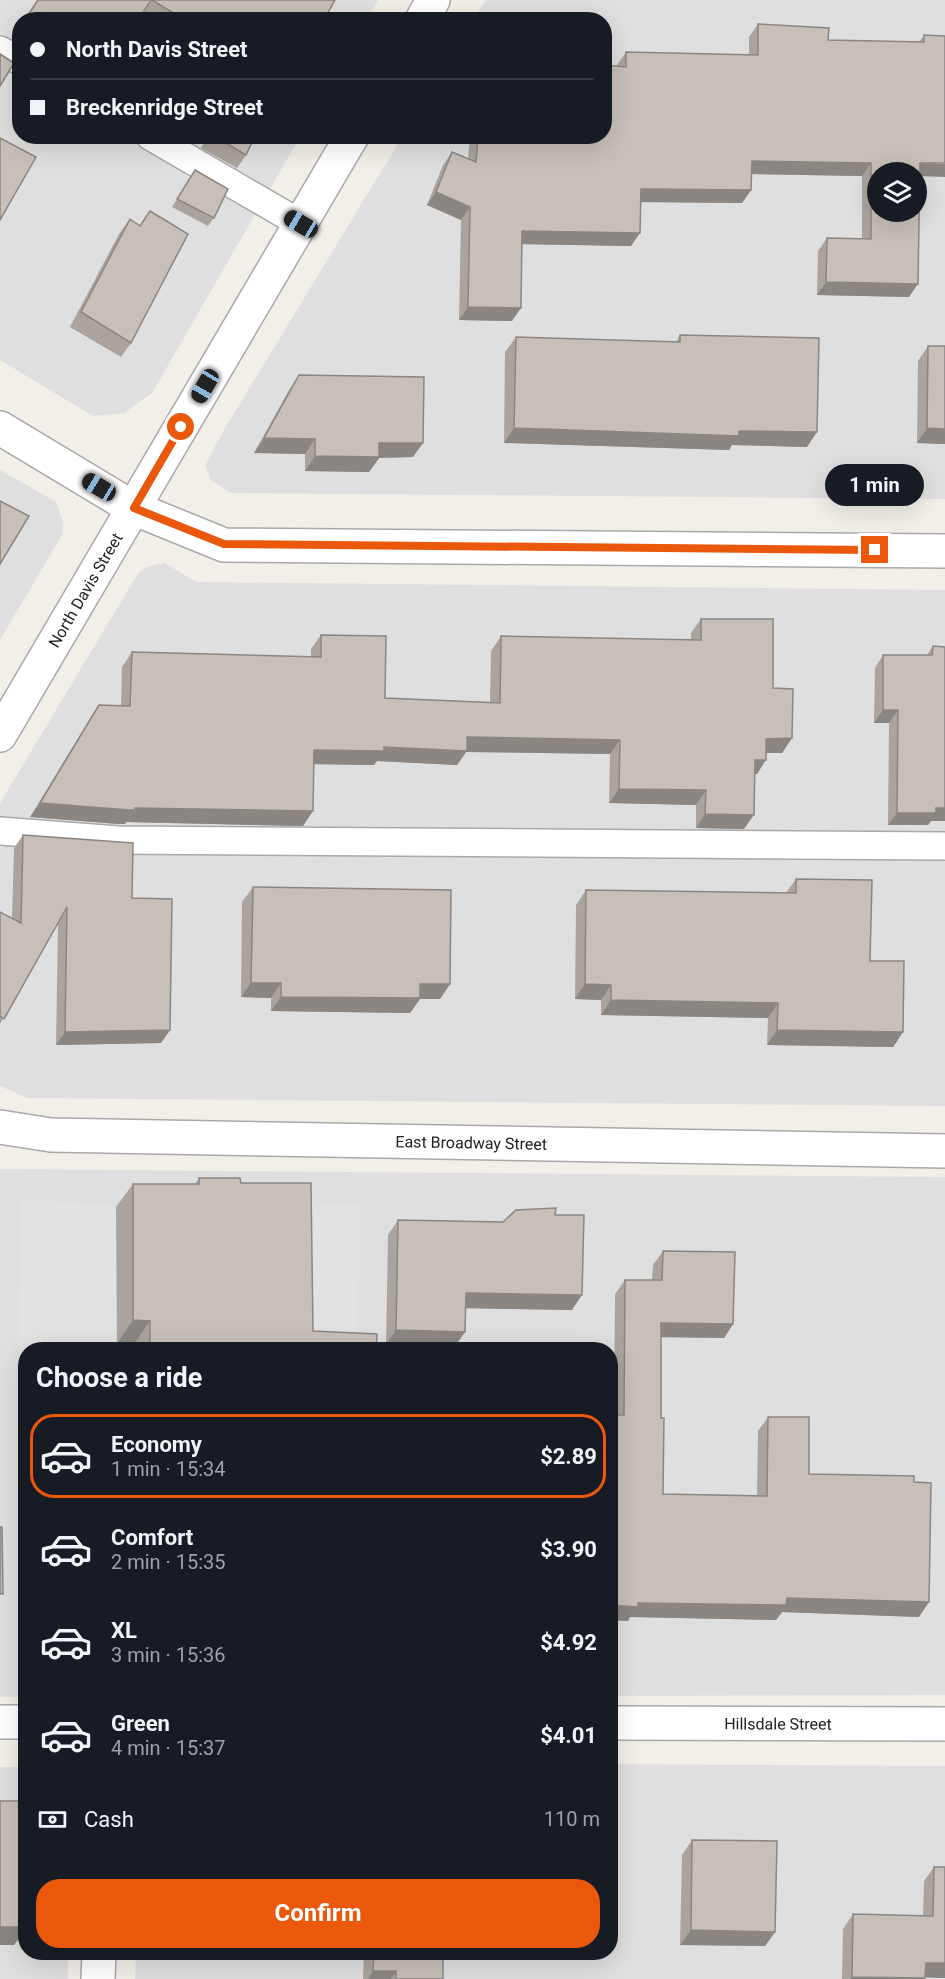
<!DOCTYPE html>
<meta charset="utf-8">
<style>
body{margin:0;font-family:Roboto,sans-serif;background:#20242c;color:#f1f3f6;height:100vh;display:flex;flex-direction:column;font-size:22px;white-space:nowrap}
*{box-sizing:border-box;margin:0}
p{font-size:20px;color:#9ea1a6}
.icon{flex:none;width:33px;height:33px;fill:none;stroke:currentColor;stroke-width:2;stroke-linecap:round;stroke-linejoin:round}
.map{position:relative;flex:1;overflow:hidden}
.sheet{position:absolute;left:18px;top:1342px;width:600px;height:618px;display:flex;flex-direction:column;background:#171b24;border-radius:24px;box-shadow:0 6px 24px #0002}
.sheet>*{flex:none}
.banner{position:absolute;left:12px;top:12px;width:600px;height:132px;border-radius:24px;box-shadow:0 6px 24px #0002;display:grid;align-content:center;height:132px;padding:0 18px;background:#171b24}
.buttons{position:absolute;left:867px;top:162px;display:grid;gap:12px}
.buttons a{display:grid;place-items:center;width:60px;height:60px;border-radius:50%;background:#171b24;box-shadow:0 6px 24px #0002;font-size:30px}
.end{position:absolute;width:27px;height:27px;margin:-14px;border:8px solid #ea580c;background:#fff;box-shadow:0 0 0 3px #fff}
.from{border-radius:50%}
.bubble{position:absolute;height:42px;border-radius:21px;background:#171b24;box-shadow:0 6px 24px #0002;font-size:20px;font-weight:700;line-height:42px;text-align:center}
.car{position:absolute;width:18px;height:36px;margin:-18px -9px;border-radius:8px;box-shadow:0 0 4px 2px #0007;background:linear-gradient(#222 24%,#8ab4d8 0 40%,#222 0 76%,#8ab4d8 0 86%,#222 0)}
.banner b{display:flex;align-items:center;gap:21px;height:57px;font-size:22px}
.banner b+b{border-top:2px solid #363941}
.banner i{width:15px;height:15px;background:#f1f3f6}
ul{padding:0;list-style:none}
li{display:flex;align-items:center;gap:18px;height:84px;margin:0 12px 9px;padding:0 6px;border:3px solid transparent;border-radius:24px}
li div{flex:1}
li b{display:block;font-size:22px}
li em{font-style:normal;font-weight:700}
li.on{border-color:#ea580c}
li>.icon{width:54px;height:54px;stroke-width:1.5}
h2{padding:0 18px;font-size:27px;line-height:72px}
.pay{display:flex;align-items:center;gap:15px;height:66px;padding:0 18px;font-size:22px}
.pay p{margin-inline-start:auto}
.button{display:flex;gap:12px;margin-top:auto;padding:12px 18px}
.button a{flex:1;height:69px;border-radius:24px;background:#ea580c;color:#fff;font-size:24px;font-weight:700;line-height:69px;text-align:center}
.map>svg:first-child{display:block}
.residential{fill:#e0dfdf;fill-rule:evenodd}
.parking{fill:#e2e2e2}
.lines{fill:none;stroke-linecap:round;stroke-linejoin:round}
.service-casing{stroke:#a9a9a9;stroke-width:30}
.minor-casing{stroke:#a9a9a9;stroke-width:36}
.tertiary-casing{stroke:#a9a9a9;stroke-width:36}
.service{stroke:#fff;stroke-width:27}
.minor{stroke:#fff;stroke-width:33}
.tertiary{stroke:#fff;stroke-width:33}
.wall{fill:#aba49e}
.shaded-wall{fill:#8b8681}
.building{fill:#c7bfb8;stroke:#8b8681;stroke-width:1.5;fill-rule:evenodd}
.route{stroke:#ea580c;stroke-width:8}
.labels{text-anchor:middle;stroke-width:4.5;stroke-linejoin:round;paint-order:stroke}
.street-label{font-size:16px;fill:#222;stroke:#fff}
</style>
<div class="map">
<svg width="945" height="1979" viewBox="0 0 945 1979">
<rect width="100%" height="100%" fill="#f2efe9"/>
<g class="residential">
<path d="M 0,0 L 378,0 L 367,19 L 20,20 L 20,136 L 300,137 L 152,393 L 124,413 L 93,416 L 0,360 Z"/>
<path d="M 486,0 L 945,0 L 945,499 L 230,493 L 211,480 L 205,465 L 224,430 L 402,137 L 604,136 L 604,20 L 473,19 ZM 878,172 L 916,172 L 916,212 L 878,212 Z"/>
<path d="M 0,470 L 56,502 L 63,522 L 62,535 L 0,640 Z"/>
<path d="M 165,563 L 196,582 L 945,590 L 945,1106 L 28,1098 L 0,1086 L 0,803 L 139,572 L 150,566 Z"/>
<path d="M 0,1169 L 945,1177 L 945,1695 L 611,1696 L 610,1350 L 26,1350 L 25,1697 L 0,1697 Z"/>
<path d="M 611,1764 L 945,1766 L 945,1979 L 135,1979 L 136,1953 L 610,1953 Z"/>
<path d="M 0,1767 L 25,1767 L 26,1953 L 68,1953 L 68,1979 L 0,1979 Z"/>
</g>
<g class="parking">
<path d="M 22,1198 L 116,1207 L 117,1343 L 134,1344 L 134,1350 L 26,1350 L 25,1463 L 15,1463 Z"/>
<path d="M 295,1206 L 360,1206 L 357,1350 L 296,1350 Z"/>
</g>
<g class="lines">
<defs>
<g id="service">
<path d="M 0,50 L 20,61"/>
<path d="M 150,136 L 301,224"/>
<path d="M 0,831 L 118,840 L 945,846"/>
</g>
<g id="minor">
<path d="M 422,20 L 433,0"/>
<path d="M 0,428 L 133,508 L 224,545 L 945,551"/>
<path id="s1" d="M 0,735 L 352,136"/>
<path d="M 0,1722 L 26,1722"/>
<path id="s2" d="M 610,1723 L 945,1724"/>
<path d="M 98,1979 L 99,1953"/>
</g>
<g id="tertiary">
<path id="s3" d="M 0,1127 L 51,1135 L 945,1151"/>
</g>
</defs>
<use href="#service" class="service-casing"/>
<use href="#minor" class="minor-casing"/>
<use href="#tertiary" class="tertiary-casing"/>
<use href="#service" class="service"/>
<use href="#minor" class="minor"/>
<use href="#tertiary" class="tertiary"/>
</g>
<g class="wall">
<path d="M 37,0 L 335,0 L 324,20 L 153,20 L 142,13 L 138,20 L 24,20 Z"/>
<path d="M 758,24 L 828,40 L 919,42 L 924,35 L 920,176 L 909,297 L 817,295 L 818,251 L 827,238 L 862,239 L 862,176 L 752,174 L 751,190 L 742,203 L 641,202 L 631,246 L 522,244 L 512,321 L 459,320 L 461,220 L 427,205 L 443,165 L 452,152 L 468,159 L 470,136 L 604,136 L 617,65 L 626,52 L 749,55 L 749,37 Z"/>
<path d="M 20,27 L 20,43 L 12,39 Z"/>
<path d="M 208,136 L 255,136 L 246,155 L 237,168 L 201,148 Z"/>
<path d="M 195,170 L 214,218 L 208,226 L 172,207 Z"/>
<path d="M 130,219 L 131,343 L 121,357 L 70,327 L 119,234 Z"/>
<path d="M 680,335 L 807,447 L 732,445 L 729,450 L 504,443 L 505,352 L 516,337 L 676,342 Z"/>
<path d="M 928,346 L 945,444 L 917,443 L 918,361 Z"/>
<path d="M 299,375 L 413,457 L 379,458 L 369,472 L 305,471 L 305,454 L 254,453 L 289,390 Z"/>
<path d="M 701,619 L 773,688 L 792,738 L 782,753 L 766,753 L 757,774 L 755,774 L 744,829 L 696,828 L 696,805 L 609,803 L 610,754 L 466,752 L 457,765 L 377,761 L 374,765 L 314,764 L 303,826 L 126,822 L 125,824 L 119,824 L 30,817 L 89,720 L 99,705 L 121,706 L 122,667 L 132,652 L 311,657 L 311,649 L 321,635 L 385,698 L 490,702 L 491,651 L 501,636 L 691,640 L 691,633 Z"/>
<path d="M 933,646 L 931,821 L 928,825 L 888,825 L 889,723 L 874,723 L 875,668 L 883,655 L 927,655 Z"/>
<path d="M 23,835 L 132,898 L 170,1030 L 161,1043 L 56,1045 L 58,923 L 0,1024 L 0,912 L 12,919 L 14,848 Z"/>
<path d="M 796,879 L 870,961 L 903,1032 L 893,1047 L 767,1045 L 768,1018 L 601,1015 L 601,1000 L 575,999 L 576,905 L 586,890 L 786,893 Z"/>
<path d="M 253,887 L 450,984 L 440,999 L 420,999 L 410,1013 L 271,1011 L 271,998 L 241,997 L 242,902 Z"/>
<path d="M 199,1178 L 241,1183 L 313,1331 L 376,1350 L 134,1350 L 134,1344 L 117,1344 L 116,1207 L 133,1184 L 195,1184 Z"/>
<path d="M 555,1215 L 572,1310 L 466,1308 L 465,1332 L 455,1346 L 386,1345 L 388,1235 L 398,1220 L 503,1222 Z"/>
<path d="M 663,1251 L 733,1324 L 724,1338 L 661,1337 L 661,1418 L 663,1494 L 757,1495 L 758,1431 L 768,1417 L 809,1474 L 919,1617 L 782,1612 L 776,1620 L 630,1617 L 628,1621 L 610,1620 L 610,1415 L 614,1415 L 615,1294 L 625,1280 L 652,1280 L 653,1265 Z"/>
<path d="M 692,1840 L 775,1932 L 765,1946 L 680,1945 L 682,1855 Z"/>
<path d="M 934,1867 L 945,1867 L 945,1978 L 925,1977 L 925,1979 L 842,1979 L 843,1929 L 853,1914 L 923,1916 L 924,1881 Z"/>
<path d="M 364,1953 L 443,1953 L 443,1979 L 363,1979 Z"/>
</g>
<g class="shaded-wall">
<path d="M 752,161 L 871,163 L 862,176 L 743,174 Z"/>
<path d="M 920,163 L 945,164 L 945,177 L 916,176 Z"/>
<path d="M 641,189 L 751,190 L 742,203 L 632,202 Z"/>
<path d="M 436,192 L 470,207 L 461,220 L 427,205 Z"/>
<path d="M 522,231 L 640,233 L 631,246 L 513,244 Z"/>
<path d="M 826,282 L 918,284 L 909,297 L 817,295 Z"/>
<path d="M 468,307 L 521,308 L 512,321 L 459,320 Z"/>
<path d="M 514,428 L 739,431 L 817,432 L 807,447 L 732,445 L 729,450 L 504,443 Z"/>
<path d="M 927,428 L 945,429 L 945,444 L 917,443 Z"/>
<path d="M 264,438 L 315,439 L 305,454 L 254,453 Z"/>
<path d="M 379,443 L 423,443 L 413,457 L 379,458 L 369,472 L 305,471 L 315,456 Z"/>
<path d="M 883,710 L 898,710 L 889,723 L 874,723 Z"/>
<path d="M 467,737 L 620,740 L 610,754 L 466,752 L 457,765 L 377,761 L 374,765 L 304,764 L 314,750 L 384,747 Z"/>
<path d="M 792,738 L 782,753 L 756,753 L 766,739 Z"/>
<path d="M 755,760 L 766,760 L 757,774 L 745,774 Z"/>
<path d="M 619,789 L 706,790 L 696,805 L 609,803 Z"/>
<path d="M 40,803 L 135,808 L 313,811 L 303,826 L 126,822 L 125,824 L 119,824 L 30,817 Z"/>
<path d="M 936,808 L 945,808 L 945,821 L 931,821 L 928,825 L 888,825 L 897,813 Z"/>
<path d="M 705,814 L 754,815 L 744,829 L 696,828 Z"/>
<path d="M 251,983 L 281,983 L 271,998 L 241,997 Z"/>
<path d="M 420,984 L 450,984 L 440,999 L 420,999 L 410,1013 L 271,1011 L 281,997 Z"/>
<path d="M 585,984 L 611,985 L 601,1000 L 575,999 Z"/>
<path d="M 611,1000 L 778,1003 L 768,1018 L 601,1015 Z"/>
<path d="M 170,1030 L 161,1043 L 56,1045 L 65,1032 Z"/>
<path d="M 777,1030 L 903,1032 L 893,1047 L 767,1045 Z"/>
<path d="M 466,1293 L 582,1295 L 572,1310 L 456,1308 Z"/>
<path d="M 133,1320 L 150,1321 L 134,1344 L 117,1344 Z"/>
<path d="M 661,1323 L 733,1324 L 724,1338 L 651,1337 Z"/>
<path d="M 396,1330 L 465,1332 L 455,1346 L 386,1345 Z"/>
<path d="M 787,1598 L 929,1602 L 919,1617 L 782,1612 L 776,1620 L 630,1617 L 628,1621 L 610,1620 L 610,1605 L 638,1603 Z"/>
<path d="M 0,1927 L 26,1927 L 26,1929 L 14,1945 L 0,1945 Z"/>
<path d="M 691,1930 L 775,1932 L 765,1946 L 680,1945 Z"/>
<path d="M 926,1963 L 945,1963 L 945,1978 L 916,1977 Z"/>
<path d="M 373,1971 L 396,1971 L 391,1979 L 368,1979 Z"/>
<path d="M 852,1977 L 925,1978 L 925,1979 L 850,1979 Z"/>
</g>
<g class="building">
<path d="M 38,0 L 151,0 L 138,20 L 25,20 Z"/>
<path d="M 152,0 L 335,0 L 324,20 L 185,20 Z"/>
<path d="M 758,24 L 829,28 L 828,40 L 924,42 L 924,35 L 945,36 L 945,163 L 920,163 L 918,284 L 826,282 L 827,238 L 871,239 L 871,163 L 752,161 L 751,190 L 641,189 L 640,233 L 522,231 L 521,308 L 468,307 L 470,207 L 436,192 L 452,152 L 476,162 L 478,136 L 604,136 L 604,65 L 626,67 L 626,52 L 758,55 ZM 878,172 L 916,172 L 916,212 L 878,212 Z"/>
<path d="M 0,54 L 14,63 L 0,86 Z"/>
<path d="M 214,136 L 255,136 L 246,155 Z"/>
<path d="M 0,138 L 36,157 L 0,220 Z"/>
<path d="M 195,170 L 228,189 L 214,218 L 177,199 Z"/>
<path d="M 150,211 L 188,234 L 131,343 L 81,312 L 130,219 L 140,226 Z"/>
<path d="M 680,335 L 819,338 L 817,432 L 739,431 L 739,436 L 514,428 L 516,337 L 680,342 Z"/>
<path d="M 928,346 L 945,346 L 945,429 L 927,428 Z"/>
<path d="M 299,375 L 424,377 L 423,443 L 379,443 L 379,457 L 315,456 L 315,439 L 264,438 Z"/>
<path d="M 0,501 L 29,516 L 0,564 Z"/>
<path d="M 701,619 L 773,619 L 773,688 L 793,689 L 792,738 L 766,739 L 766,760 L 755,760 L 754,815 L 705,814 L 706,790 L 619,789 L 620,740 L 467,737 L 467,751 L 384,747 L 384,751 L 314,750 L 313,811 L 135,808 L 135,810 L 129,810 L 40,803 L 99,705 L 130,706 L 132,652 L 321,657 L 321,635 L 386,636 L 385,698 L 500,703 L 501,636 L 701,640 Z"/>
<path d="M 933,646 L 945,647 L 945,808 L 936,808 L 936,813 L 897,813 L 898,710 L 883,710 L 883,655 L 932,655 Z"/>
<path d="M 23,835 L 133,843 L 132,898 L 172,899 L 170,1030 L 65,1032 L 67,907 L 4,1019 L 0,1016 L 0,912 L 21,923 Z"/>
<path d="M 796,879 L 872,880 L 870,961 L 904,961 L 903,1032 L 777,1030 L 778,1003 L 611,1000 L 611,985 L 585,984 L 586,890 L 796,893 Z"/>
<path d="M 253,887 L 451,890 L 450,984 L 420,984 L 420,998 L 281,997 L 281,983 L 251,983 Z"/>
<path d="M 199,1178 L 240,1178 L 241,1183 L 311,1183 L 313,1331 L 377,1334 L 376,1350 L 150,1350 L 150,1321 L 133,1320 L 133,1184 L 199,1184 Z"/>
<path d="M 556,1208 L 555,1215 L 584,1215 L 582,1295 L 466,1293 L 465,1332 L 396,1330 L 398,1220 L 503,1222 L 516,1210 Z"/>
<path d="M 663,1251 L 735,1252 L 733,1324 L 661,1323 L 661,1418 L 664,1418 L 663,1494 L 767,1496 L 768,1417 L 809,1417 L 809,1474 L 914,1476 L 914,1482 L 931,1483 L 929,1602 L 787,1598 L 786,1605 L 638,1603 L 638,1607 L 610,1605 L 610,1415 L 624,1415 L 625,1280 L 662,1280 Z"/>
<path d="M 0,1527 L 2,1527 L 3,1594 L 0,1594 Z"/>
<rect x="0" y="1801" width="26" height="126"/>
<path d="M 692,1840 L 777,1841 L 775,1932 L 691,1930 Z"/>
<path d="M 934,1867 L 945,1867 L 945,1963 L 926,1963 L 925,1978 L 852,1977 L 853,1914 L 933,1916 Z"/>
<path d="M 374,1953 L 443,1953 L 443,1979 L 396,1979 L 396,1971 L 373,1971 Z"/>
</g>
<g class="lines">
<path class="route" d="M 181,427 L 134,508 L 224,544 L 875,550"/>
</g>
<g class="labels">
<g class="street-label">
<text dy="6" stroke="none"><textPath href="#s1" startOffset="168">North Davis Street</textPath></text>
<text dy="6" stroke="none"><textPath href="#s3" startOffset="472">East Broadway Street</textPath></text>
<text dy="6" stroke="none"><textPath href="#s2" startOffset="168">Hillsdale Street</textPath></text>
</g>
</g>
</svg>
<div class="buttons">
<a><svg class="icon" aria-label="layers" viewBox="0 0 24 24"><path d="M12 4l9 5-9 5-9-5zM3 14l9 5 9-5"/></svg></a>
</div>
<i class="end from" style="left:181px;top:427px"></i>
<i class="end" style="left:875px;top:550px"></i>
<div class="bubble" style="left:825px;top:464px;width:99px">1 min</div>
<i class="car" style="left:301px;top:224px;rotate:300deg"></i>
<i class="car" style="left:205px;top:386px;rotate:210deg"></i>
<i class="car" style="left:99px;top:487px;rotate:301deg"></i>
<div class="banner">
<b><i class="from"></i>North Davis Street</b>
<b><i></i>Breckenridge Street</b>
</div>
<section class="sheet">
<h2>Choose a ride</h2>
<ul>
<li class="on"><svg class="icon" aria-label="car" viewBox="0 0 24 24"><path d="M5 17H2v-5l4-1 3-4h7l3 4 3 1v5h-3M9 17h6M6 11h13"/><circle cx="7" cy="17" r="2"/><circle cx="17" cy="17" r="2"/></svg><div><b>Economy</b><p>1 min · 15:34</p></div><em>$2.89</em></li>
<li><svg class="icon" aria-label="car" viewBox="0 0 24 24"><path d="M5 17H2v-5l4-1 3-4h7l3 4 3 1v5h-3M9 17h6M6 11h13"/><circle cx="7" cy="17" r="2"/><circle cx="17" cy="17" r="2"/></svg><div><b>Comfort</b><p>2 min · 15:35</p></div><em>$3.90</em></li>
<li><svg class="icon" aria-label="car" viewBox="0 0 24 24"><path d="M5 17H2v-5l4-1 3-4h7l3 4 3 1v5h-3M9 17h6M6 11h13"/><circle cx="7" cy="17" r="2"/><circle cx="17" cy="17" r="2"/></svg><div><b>XL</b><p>3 min · 15:36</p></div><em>$4.92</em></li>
<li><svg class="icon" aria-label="car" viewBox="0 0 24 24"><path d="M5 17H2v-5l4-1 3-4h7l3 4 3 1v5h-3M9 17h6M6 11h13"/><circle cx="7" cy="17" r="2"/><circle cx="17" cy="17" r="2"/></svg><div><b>Green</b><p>4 min · 15:37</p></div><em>$4.01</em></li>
</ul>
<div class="pay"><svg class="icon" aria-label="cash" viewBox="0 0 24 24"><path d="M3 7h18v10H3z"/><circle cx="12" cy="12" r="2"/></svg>Cash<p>110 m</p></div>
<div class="button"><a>Confirm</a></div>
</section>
</div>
